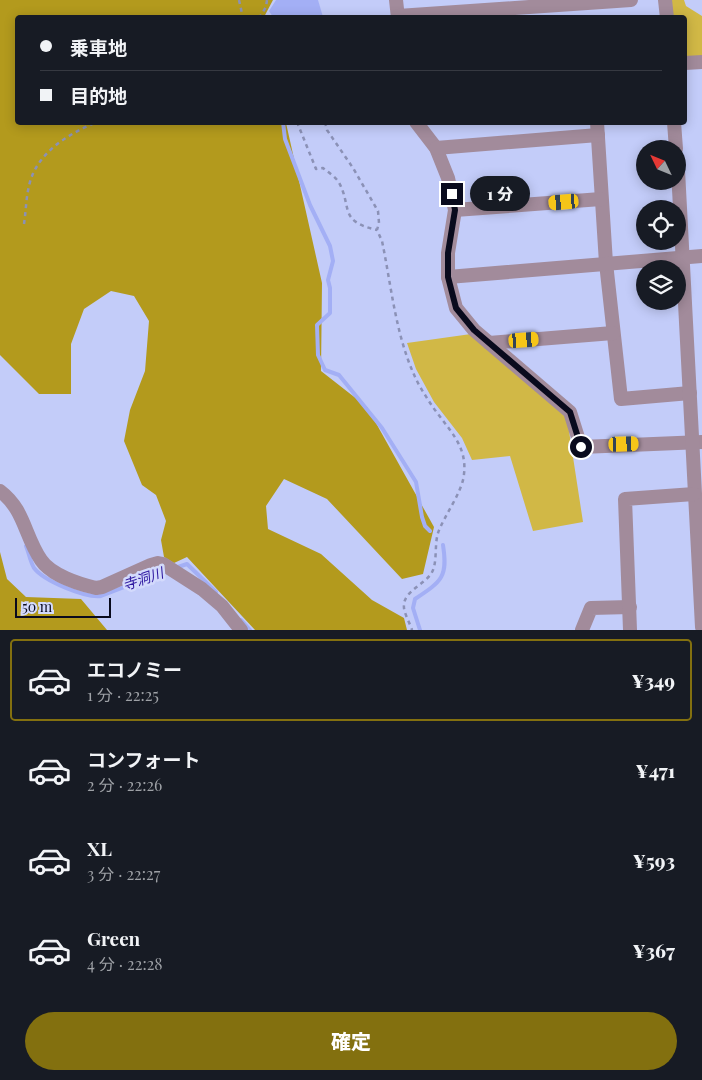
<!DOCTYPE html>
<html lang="ja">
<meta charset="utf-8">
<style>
body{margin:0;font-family:"Playfair Display","Noto Sans JP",serif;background:#20242c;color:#f1f3f6;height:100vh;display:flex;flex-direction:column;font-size:19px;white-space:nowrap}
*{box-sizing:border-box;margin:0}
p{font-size:16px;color:#9ea1a6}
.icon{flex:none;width:28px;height:28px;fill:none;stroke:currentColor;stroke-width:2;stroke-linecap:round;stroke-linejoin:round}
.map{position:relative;height:630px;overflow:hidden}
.details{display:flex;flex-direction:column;background:#171b24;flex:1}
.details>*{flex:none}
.banner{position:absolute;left:15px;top:15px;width:672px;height:110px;border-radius:5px;box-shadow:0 2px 12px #0003;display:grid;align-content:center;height:110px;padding:0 25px;background:#171b24}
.needle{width:32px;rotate:313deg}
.buttons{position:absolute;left:636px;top:140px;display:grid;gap:10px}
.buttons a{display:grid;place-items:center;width:50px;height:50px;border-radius:50%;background:#171b24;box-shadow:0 2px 12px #0003;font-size:25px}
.scale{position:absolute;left:15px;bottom:12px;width:96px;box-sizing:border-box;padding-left:5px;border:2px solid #090a1d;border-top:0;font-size:14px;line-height:18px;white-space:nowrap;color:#090a1d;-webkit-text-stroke:4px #d3dafc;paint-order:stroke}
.end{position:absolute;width:22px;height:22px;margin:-11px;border:6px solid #090a1d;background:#fff;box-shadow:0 0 0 2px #fff}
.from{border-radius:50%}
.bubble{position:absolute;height:35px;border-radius:18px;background:#171b24;box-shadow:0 2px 12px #0003;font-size:16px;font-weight:800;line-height:35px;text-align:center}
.car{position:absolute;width:15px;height:30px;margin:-15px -8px;border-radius:6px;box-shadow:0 0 4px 1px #0007;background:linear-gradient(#f5c518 24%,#345 0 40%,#f5c518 0 76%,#345 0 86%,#f5c518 0)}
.banner b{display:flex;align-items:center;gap:18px;height:48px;font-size:19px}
.banner b+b{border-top:1px solid #363941}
.banner i{width:12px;height:12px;background:#f1f3f6}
ul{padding:9px 0 0;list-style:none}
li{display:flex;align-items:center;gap:15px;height:82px;margin:0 10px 8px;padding:0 15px;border:2px solid transparent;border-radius:5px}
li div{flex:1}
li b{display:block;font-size:19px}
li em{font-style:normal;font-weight:800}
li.active{border-color:#83700f}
li>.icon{width:45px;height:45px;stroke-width:1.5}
.action{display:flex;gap:10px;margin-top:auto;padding:10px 25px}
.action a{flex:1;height:58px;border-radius:30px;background:#83700f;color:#fff;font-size:20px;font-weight:800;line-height:58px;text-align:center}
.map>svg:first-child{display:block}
.green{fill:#d1b846}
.forest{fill:#b39a1d}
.water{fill:#a3aff5}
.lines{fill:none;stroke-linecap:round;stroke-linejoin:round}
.stream{stroke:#a3aff5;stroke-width:4}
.path{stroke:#8b91b6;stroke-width:2.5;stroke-dasharray:4 4;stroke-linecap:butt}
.minor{stroke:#a28b9b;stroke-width:14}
.route{stroke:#090a1d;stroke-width:6}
.labels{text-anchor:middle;stroke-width:5;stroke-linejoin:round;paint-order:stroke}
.water-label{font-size:14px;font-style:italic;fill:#2c169f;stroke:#d3dafc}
</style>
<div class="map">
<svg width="702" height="630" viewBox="0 0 702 630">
<rect width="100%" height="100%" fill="#c3ccf9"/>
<g class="green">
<path d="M 668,0 L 684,0 L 686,6 L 702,16 L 702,56 L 685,58 L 685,18 L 670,17 Z"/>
<path d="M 471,334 L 567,418 L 583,522 L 533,531 L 510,456 L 472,460 L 462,438 L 434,402 L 416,369 L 407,343 Z"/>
</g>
<g class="forest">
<path d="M 0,0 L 273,0 L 264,17 L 18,18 L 18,122 L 286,123 L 322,283 L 321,371 L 367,407 L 434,527 L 423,574 L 402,579 L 327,499 L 284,479 L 266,506 L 268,529 L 321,554 L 372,600 L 404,618 L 407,630 L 255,630 L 187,557 L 174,563 L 164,557 L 161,540 L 166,521 L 156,495 L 142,485 L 124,441 L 130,410 L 145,371 L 149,321 L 134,296 L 111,291 L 84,309 L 71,344 L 71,394 L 39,394 L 0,355 Z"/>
<path d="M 0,552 L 7,579 L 26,597 L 81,599 L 107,630 L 0,630 Z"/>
</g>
<path class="water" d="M 276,0 L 318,0 L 323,17 L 273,17 L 269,11 Z"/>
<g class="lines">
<g class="stream">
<path d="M 283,122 L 285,139 L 310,205 L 330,246 L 333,261 L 328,280 L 330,288 L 330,313 L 317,325 L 318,355 L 325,370 L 339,375 L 382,428 L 416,482 L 422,517 L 425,526 L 430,531"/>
<path d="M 26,546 C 29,553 30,561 34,568 C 44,581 85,598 101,596 L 166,571"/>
<path d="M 175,568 L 187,564 L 216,592"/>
<path d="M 241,620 L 250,630"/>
<path d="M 420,630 L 413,608 L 415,599 C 442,581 448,577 443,545"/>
</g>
<g class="path">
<path d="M 239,0 L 243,18"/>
<path d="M 259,18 L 266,7 L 267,0"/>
<path d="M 297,122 L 316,169 L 323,168 C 328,172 334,176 338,181 C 353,206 337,221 377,230"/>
<path d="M 325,122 L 327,130 L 353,168 L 378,211 L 379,223 L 377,230 L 382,241 C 392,289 396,341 419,385 C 425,395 431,405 438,414 C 452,433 467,448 464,474 C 463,491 444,516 438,533 C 434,546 438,563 431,574 C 424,584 404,592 404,605 C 403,612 410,623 412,630"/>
<path d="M 24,224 C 26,211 26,198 29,186 C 36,153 68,134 97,122"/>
</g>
<g class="minor">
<path d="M 396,0 L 398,18"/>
<path d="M 665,0 L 667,18"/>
<path d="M 398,16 L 631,0"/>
<path d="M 685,63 L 702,62"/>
<path d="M 416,122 L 436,148 L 448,178 L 455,210 L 448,253 L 448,277 L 456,308 L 474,330 L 570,412 L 581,447 L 702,442"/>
<path d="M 597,122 L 606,263 L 621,399 L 690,393"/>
<path d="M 674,122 L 676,149"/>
<path d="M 436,148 L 598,135"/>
<path d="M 678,170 L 702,627"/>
<path d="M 455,210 L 601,199"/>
<path d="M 448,277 L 702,256"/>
<path d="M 489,343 L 613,333"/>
<path d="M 0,491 C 25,510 24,535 41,560 C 51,575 79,584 96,588 L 102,587 L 151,565 L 158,563 L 163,564 L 202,589 L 222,606 L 241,630"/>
<path d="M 582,630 L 591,608 L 630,607"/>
<path d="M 630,630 L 625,499 L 694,494"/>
</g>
</g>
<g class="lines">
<path class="route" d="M 452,194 L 455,210 L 448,253 L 448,277 L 456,308 L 474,330 L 570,412 L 581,447"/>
</g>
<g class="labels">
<g class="water-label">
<text transform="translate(143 579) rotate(-19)" y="5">寺洞川</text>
</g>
</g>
</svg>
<div class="buttons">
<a><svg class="needle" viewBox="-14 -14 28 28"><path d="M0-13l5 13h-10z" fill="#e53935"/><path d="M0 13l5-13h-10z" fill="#9ea1a6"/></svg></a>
<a><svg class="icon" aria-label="locate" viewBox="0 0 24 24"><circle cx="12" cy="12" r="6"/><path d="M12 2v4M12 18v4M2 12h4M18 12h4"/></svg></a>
<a><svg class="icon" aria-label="layers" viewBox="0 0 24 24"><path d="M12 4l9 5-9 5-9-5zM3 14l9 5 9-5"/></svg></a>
</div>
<div class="scale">50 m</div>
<i class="end from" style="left:581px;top:447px"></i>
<i class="end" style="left:452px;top:194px"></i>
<div class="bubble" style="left:470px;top:176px;width:60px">1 分</div>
<i class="car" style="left:564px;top:202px;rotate:265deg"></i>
<i class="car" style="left:524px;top:340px;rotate:86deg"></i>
<i class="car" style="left:624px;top:444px;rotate:88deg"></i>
<div class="banner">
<b><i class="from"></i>乗車地</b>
<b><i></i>目的地</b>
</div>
</div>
<section class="details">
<ul>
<li class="active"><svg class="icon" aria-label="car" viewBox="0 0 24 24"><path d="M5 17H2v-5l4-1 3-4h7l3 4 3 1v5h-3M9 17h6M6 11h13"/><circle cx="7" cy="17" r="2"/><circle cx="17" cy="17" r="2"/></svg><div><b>エコノミー</b><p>1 分 · 22:25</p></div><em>¥349</em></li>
<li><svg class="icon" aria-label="car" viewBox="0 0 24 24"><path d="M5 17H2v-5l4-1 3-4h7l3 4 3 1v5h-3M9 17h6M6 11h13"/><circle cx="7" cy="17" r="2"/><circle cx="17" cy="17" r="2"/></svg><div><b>コンフォート</b><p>2 分 · 22:26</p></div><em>¥471</em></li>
<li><svg class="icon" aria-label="car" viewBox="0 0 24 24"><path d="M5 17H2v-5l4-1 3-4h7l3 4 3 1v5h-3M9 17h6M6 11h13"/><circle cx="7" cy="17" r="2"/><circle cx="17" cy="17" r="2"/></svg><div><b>XL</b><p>3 分 · 22:27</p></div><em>¥593</em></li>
<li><svg class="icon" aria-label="car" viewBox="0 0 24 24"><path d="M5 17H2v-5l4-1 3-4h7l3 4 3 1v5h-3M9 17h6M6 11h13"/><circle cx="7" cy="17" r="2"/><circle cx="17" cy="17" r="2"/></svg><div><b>Green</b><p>4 分 · 22:28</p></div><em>¥367</em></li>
</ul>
<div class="action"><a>確定</a></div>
</section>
